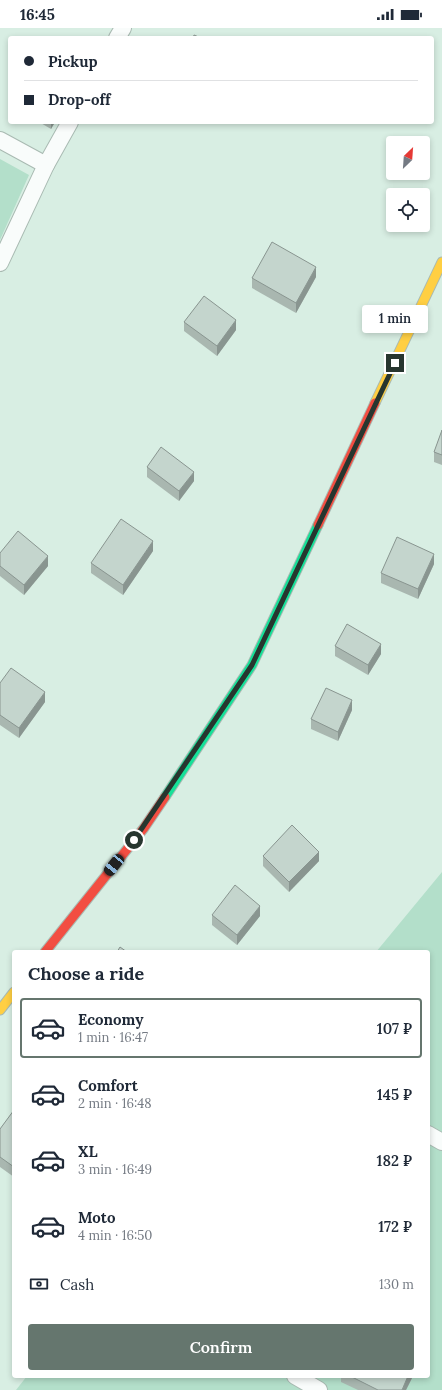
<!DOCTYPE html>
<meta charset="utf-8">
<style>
body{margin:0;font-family:Lora,serif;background:#f6f6f7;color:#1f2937;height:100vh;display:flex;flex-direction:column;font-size:15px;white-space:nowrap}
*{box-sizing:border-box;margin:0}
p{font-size:13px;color:#747a83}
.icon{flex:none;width:22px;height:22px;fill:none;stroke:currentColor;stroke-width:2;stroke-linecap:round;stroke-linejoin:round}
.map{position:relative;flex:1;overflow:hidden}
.details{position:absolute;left:12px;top:922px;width:418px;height:428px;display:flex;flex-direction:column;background:#fff;border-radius:4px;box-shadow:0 2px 6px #0003}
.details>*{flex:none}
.hud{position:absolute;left:8px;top:8px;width:426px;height:88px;border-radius:4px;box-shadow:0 2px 6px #0003;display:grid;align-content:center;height:88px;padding:0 16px;background:#fff}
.needle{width:26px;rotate:25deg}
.controls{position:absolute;left:386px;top:108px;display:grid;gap:8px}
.controls a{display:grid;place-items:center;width:44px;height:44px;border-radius:4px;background:#fff;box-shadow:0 2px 6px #0003;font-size:20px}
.end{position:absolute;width:18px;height:18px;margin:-9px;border:5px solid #27362f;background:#fff;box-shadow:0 0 0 2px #fff}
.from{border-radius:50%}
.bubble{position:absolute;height:28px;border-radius:4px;background:#fff;box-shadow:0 2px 6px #0003;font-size:13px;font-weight:600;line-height:28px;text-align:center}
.car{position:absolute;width:12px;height:24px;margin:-12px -6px;border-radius:5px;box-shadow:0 0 3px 1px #0007;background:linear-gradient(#222 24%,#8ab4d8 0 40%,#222 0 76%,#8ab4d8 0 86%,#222 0)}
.hud b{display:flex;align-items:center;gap:14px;height:38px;font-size:15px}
.hud b+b{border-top:1px solid #e0e1e3}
.hud i{width:10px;height:10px;background:#1f2937}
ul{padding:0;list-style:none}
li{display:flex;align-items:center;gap:12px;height:60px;margin:0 8px 6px;padding:0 8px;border:2px solid transparent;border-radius:4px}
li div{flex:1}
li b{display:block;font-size:15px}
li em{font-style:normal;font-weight:600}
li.current{border-color:#65766e}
li>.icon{width:36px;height:36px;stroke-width:1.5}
h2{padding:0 16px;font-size:18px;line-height:48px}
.pay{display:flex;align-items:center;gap:10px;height:44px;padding:0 16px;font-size:15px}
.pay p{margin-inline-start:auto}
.action{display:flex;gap:8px;margin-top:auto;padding:8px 16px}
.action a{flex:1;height:46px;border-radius:4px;background:#65766e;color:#fff;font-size:16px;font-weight:600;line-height:46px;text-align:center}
.status{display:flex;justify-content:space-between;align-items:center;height:28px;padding:0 20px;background:#fff;direction:ltr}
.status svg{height:11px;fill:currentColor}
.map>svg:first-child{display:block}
.green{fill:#b3dfca}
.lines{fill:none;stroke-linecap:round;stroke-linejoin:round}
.lane-casing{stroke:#a9bab2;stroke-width:18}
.fast-casing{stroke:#a9bab2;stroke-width:11}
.slow-casing{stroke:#a9bab2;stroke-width:11}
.jam-casing{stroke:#a9bab2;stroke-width:11}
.lane{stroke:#f9fcfb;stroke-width:16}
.fast{stroke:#16e098;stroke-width:9}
.slow{stroke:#ffcf43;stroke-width:9}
.jam{stroke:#f24e42;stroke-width:9}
.wall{fill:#a9b7b0}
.shaded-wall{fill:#899590}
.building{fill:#c4d5cd;stroke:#899590}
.route{stroke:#27362f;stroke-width:5}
</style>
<div class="status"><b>16:45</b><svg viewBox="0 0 49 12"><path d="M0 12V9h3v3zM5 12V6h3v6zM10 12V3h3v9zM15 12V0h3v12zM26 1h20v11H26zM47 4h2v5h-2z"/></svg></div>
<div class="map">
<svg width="442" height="1362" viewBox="0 0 442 1362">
<rect width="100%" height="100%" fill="#d8eee3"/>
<g class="green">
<path d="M 0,131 L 29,147 L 0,212 Z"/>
<path d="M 442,844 L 442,1362 L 16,1362 L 27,1348 L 428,1348 L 428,924 L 376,924 Z"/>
</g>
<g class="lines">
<defs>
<g id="lane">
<path d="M 117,10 L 123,0"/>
<path d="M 0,112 L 46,137"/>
<path d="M 0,235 L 46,137 L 70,94"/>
<path d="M 428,1106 L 442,1114"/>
<path d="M 295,1348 L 319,1362"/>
</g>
<path id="fast" d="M 165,769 L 252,637 L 318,497"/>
<g id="slow">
<path d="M 375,375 L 442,234"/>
<path d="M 0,982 L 14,964"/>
</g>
<g id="jam">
<path d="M 318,497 L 375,375"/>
<path d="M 45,924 L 144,800 L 165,769"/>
</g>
</defs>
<use href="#lane" class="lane-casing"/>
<use href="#fast" class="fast-casing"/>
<use href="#slow" class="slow-casing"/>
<use href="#jam" class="jam-casing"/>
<use href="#lane" class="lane"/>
<use href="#fast" class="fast"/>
<use href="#slow" class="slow"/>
<use href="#jam" class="jam"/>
</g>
<g class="wall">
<path d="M 39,94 L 55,94 L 51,101 Z"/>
<path d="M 316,249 L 296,285 L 252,260 L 252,250 Z"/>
<path d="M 184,294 L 236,302 L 217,328 L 184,303 Z"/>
<path d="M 442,402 L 442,437 L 434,434 L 434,424 Z"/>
<path d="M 147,439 L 194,453 L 179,473 L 147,449 Z"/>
<path d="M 153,523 L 123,567 L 91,545 L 91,535 Z"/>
<path d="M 0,525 L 48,538 L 24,567 L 0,548 Z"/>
<path d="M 434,536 L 418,571 L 381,555 L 381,545 Z"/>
<path d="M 335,618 L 381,626 L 368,647 L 335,628 Z"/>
<path d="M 0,655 L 45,674 L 19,710 L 0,697 Z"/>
<path d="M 352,682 L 338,713 L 311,701 L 311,691 Z"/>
<path d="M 263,828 L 319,833 L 289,864 L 263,838 Z"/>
<path d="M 212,887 L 260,888 L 237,917 L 212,897 Z"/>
<path d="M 14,1082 L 14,1149 L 0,1139 L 0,1101 Z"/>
<path d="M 341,1348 L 413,1348 L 406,1362 L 358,1362 L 341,1354 Z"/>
</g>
<g class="shaded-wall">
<path d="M 51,94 L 55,94 L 51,101 Z"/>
<path d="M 316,239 L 316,249 L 296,285 L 296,275 Z"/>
<path d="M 236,292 L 236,302 L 217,328 L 217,318 Z"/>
<path d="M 194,444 L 194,453 L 179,473 L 179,463 Z"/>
<path d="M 153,513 L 153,523 L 123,567 L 123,557 Z"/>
<path d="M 434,526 L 434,536 L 418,571 L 418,561 Z"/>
<path d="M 48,528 L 48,538 L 24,567 L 24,557 Z"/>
<path d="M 381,616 L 381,626 L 368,647 L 368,637 Z"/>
<path d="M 45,664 L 45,674 L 19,710 L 19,700 Z"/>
<path d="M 352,672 L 352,682 L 338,713 L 338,704 Z"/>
<path d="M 319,824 L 319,833 L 289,864 L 289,854 Z"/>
<path d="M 260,878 L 260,888 L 237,917 L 237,907 Z"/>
<path d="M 408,1348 L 413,1348 L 406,1362 L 402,1362 Z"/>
</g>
<g class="building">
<path d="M 194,7 L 201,10 L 193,10 Z"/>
<path d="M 272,214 L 316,239 L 296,275 L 252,250 Z"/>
<path d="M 204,268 L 236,292 L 217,318 L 184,294 Z"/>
<path d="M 442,402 L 442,427 L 434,424 Z"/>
<path d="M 161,419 L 194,444 L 179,463 L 147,439 Z"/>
<path d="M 121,491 L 153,513 L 123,557 L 91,535 Z"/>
<path d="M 18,503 L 48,528 L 24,557 L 0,538 L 0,525 Z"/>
<path d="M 397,509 L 434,526 L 418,561 L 381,545 Z"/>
<path d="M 347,596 L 381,616 L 368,637 L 335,618 Z"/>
<path d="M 11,640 L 45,664 L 19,700 L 0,687 L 0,655 Z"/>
<path d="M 326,660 L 352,672 L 338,704 L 311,691 Z"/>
<path d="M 292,797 L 319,824 L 289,854 L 263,828 Z"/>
<path d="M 235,857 L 260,878 L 237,907 L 212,887 Z"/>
<path d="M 120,919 L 127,924 L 117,924 Z"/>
<path d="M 14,1082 L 14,1139 L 0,1129 L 0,1101 Z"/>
<path d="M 350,1348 L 408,1348 L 402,1362 L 378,1362 Z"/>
</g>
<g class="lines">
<path class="route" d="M 134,812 L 252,637 L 395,335"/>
</g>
</svg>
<div class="controls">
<a><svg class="needle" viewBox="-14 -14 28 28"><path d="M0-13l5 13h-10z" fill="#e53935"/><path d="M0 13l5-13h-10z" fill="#747a83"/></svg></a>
<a><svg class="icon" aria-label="locate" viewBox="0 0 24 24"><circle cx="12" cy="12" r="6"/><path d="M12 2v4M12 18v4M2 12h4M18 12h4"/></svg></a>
</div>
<i class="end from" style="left:134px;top:812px"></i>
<i class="end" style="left:395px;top:335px"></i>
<div class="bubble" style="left:362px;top:277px;width:66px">1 min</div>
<i class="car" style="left:114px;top:837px;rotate:219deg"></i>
<div class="hud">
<b><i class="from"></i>Pickup</b>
<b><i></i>Drop-off</b>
</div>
<section class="details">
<h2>Choose a ride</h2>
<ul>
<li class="current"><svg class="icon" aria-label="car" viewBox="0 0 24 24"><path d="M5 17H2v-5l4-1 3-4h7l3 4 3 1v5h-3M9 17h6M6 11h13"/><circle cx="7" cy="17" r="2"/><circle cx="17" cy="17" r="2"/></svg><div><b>Economy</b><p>1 min · 16:47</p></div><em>107 ₽</em></li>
<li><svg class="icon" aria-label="car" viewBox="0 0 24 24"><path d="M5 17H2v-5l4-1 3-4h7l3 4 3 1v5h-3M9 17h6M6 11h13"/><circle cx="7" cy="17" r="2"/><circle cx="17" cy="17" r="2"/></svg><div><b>Comfort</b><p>2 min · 16:48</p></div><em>145 ₽</em></li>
<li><svg class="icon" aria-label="car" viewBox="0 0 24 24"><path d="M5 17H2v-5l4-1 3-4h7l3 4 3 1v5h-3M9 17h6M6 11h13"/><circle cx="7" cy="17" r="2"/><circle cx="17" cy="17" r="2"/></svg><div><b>XL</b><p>3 min · 16:49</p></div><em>182 ₽</em></li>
<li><svg class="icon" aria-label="car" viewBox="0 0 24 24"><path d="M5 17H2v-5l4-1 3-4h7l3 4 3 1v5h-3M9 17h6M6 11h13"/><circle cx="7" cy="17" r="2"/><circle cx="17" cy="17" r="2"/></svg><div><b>Moto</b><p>4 min · 16:50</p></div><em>172 ₽</em></li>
</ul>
<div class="pay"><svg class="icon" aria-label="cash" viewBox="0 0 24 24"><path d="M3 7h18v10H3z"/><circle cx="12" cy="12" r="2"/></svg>Cash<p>130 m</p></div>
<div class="action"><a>Confirm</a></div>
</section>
</div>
